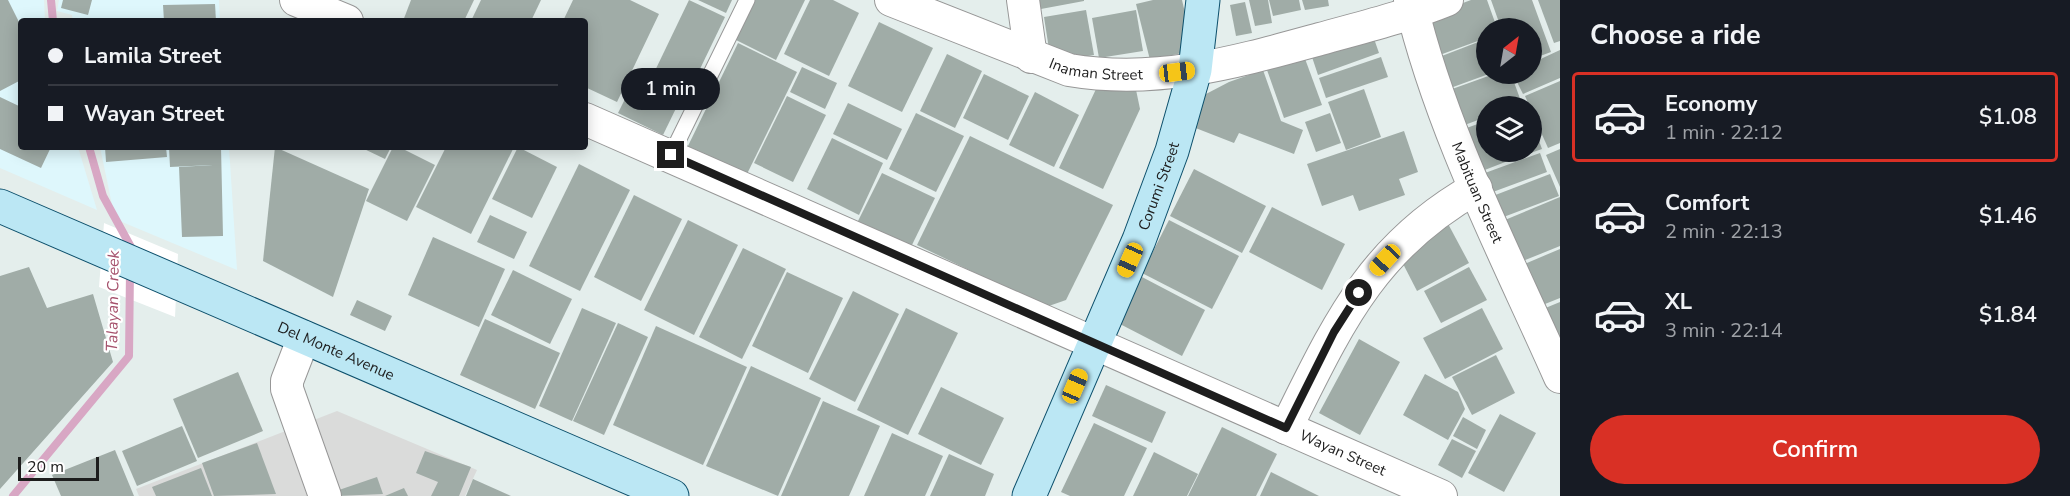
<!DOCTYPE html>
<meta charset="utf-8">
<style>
body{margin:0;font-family:"Nunito Sans",sans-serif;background:#242831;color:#f1f3f6;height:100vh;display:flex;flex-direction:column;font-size:22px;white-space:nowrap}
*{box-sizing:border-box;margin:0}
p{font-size:20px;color:#9ea1a6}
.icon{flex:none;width:33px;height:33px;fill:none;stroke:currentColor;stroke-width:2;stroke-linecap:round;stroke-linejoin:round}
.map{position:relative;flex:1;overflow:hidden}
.drawer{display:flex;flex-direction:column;background:#171b24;width:510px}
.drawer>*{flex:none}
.hud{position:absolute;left:18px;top:18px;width:570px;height:132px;border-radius:6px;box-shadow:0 3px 15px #0003;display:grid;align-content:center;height:132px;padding:0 30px;background:#171b24}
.needle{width:39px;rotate:31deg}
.buttons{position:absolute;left:1476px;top:18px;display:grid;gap:12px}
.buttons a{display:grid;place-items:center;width:66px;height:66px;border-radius:50%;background:#171b24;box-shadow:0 3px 15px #0003;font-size:30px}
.scale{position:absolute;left:18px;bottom:15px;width:81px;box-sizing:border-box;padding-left:6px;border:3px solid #1d1d1d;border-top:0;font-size:16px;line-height:21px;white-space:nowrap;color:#1d1d1d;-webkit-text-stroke:4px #fff;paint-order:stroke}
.end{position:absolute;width:27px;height:27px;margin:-14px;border:8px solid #1d1d1d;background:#fff;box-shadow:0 0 0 3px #fff}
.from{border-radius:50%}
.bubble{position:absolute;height:42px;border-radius:21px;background:#171b24;box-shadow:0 3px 15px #0003;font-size:20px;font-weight:600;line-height:42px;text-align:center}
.car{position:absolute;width:18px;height:36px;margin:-18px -9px;border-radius:8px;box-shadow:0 0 4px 2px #0007;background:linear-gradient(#f5c518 24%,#345 0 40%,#f5c518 0 76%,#345 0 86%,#f5c518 0)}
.hud b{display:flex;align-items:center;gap:21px;height:57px;font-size:22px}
.hud b+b{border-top:2px solid #363941}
.hud i{width:15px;height:15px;background:#f1f3f6}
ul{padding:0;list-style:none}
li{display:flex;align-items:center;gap:18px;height:90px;margin:0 12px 9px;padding:0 18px;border:3px solid transparent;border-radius:6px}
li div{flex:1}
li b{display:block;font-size:22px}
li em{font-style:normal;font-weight:600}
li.selected{border-color:#d93025}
li>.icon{width:54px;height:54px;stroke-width:1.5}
h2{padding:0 30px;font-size:27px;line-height:72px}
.button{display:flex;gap:12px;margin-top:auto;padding:12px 30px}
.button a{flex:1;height:69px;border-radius:36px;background:#d93025;color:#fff;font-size:24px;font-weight:600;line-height:69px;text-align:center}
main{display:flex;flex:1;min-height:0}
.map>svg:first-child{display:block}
.residential{fill:#dadbda}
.education{fill:#def7fc}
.pier{fill:#fff}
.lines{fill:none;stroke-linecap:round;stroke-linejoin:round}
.stream{stroke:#d8a7c4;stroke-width:8}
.building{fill:#a0aca7}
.lane-casing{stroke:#979797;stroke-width:17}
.street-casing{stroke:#979797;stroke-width:34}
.secondary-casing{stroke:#0d506c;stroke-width:35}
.lane{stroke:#fff;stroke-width:15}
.street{stroke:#fff;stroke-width:32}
.secondary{stroke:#bbe7f4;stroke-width:33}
.route{stroke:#1d1d1d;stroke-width:8}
.labels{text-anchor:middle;stroke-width:4.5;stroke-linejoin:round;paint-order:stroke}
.street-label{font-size:15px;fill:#1d1d1d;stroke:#fff}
.water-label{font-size:16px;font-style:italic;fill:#a5516c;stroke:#fff}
</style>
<main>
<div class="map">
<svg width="1560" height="496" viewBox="0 0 1560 496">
<rect width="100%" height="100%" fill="#e4eeec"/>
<path class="residential" d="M 337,411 L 477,470 L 465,496 L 139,496 L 136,489 Z"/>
<g class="education">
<path d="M 0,0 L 44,0 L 45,21 L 21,21 L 21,147 L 78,147 L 97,210 L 0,168 Z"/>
<path d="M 59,0 L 219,0 L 220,21 L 73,21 L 72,15 L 57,11 Z"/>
<path d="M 100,147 L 229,147 L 237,270 L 115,219 Z"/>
</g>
<path class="pier" d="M 104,223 L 178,254 L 175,317 L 99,287 Z"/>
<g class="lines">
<g class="stream">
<path d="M 51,0 L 53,21"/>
<path d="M 89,147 L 103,196 L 131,247 L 131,254"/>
<path d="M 13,496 L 129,356 L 130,270"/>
</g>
</g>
<g class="building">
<path d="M 0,0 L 8,0 L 21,26 L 21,80 L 0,91 Z"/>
<path d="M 63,0 L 92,0 L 88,15 L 61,8 Z"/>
<path d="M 411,0 L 474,0 L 464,21 L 403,21 Z"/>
<path d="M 481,0 L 541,0 L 531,21 L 471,21 Z"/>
<path d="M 573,0 L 630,0 L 659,14 L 617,102 L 585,87 L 585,21 L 563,21 Z"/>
<path d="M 689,0 L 725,17 L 687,96 L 651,79 Z"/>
<path d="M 698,0 L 732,0 L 726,13 Z"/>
<path d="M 753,0 L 805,0 L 776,60 L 734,39 Z"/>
<path d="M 810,0 L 833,0 L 859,13 L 829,76 L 784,54 Z"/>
<path d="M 1039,0 L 1084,0 L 1084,1 L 1041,9 Z"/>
<path d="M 1153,0 L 1182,0 L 1189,30 L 1182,53 L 1150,60 L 1136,4 Z"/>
<path d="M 1249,0 L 1268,0 L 1272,23 L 1255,26 Z"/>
<path d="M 1269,0 L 1299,0 L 1301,10 L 1273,16 Z"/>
<path d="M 1302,0 L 1328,0 L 1329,6 L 1305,10 Z"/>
<path d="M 1471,0 L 1487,0 L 1497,28 L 1486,28 L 1486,38 L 1426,60 L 1412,22 Z"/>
<path d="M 1491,0 L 1532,0 L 1551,52 L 1532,59 L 1532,28 L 1501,28 Z"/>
<path d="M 1538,0 L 1560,0 L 1560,41 L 1554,43 Z"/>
<path d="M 1245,2 L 1252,33 L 1236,36 L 1230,5 Z"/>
<path d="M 215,4 L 216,21 L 164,21 L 163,5 Z"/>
<path d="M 1086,10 L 1094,55 L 1051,62 L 1044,17 Z"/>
<path d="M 1136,10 L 1143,51 L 1099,58 L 1092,18 Z"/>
<path d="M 879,22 L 933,48 L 902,112 L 848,86 Z"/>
<path d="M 1371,30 L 1379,53 L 1318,75 L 1310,51 Z"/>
<path d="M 1486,39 L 1486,75 L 1445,90 L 1434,59 Z"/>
<path d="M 738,43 L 797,72 L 746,176 L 687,148 Z"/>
<path d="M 1560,50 L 1560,78 L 1523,94 L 1513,74 L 1532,74 L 1532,63 Z"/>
<path d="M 947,54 L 982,71 L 955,128 L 920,111 Z"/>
<path d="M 1304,56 L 1322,105 L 1284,118 L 1267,70 Z"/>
<path d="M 1381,57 L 1388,77 L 1326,98 L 1319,78 Z"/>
<path d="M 802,67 L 837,83 L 825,109 L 790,92 Z"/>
<path d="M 1263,70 L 1281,121 L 1303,130 L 1294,154 L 1239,133 L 1234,143 L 1193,127 L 1197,107 L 1206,94 L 1229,82 Z"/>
<path d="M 984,74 L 1029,96 L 1008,140 L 963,118 Z"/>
<path d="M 1494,74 L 1511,74 L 1522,104 L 1486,106 L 1486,117 L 1454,129 L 1441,93 Z"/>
<path d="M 636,77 L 681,98 L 663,135 L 618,113 Z"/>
<path d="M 1560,81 L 1560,143 L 1548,148 L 1525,96 Z"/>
<path d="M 1135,85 L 1140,109 L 1103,189 L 1059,168 L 1096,89 Z"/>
<path d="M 1364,89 L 1381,137 L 1346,150 L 1328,102 Z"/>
<path d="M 1035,92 L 1079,115 L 1054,167 L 1009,145 Z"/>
<path d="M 787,96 L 826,115 L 793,182 L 754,163 Z"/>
<path d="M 0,97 L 21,107 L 21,147 L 51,147 L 41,168 L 0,149 Z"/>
<path d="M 848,103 L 902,129 L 887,160 L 833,134 Z"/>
<path d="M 916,113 L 964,136 L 936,192 L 889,169 Z"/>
<path d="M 1330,113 L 1341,143 L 1316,152 L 1305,122 Z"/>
<path d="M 1486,121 L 1486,152 L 1511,152 L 1513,159 L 1477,173 L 1461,130 Z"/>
<path d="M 1532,122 L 1542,149 L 1516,158 L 1514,152 L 1532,152 Z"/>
<path d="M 1404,131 L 1418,172 L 1399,179 L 1405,195 L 1359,211 L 1353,195 L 1322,206 L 1307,164 Z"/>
<path d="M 970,136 L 1113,205 L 1066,300 L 1046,307 L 917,245 Z"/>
<path d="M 832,138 L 883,163 L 859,215 L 807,189 Z"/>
<path d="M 105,147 L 166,147 L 167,157 L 106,162 Z"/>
<path d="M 169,147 L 221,147 L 223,236 L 182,237 L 179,167 L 213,165 L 170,167 Z"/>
<path d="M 275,147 L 369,189 L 333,297 L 263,261 Z"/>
<path d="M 360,147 L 391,147 L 385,159 Z"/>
<path d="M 393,147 L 399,147 L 435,165 L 407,221 L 366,201 Z"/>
<path d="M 446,147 L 514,147 L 471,234 L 416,207 Z"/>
<path d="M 518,147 L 557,167 L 532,218 L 492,199 Z"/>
<path d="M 1560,149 L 1560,187 L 1546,155 Z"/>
<path d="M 1540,153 L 1547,172 L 1482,196 L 1474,177 Z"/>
<path d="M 579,164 L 630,190 L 580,291 L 529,266 Z"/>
<path d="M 1194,169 L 1266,206 L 1242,253 L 1170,216 Z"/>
<path d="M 882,173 L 935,198 L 909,251 L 856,225 Z"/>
<path d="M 1550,174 L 1559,196 L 1493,221 L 1485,199 Z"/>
<path d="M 634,195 L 682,219 L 641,301 L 594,277 Z"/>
<path d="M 1560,197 L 1560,246 L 1518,263 L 1500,222 Z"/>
<path d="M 1272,207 L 1345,244 L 1322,290 L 1249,252 Z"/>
<path d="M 490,215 L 527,232 L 514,259 L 477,242 Z"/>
<path d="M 688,220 L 738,245 L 694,335 L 644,310 Z"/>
<path d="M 1169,220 L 1239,256 L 1212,309 L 1142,273 Z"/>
<path d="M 1446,220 L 1469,263 L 1417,291 L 1398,254 Z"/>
<path d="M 433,237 L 505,269 L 479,327 L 408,295 Z"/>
<path d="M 743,248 L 786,269 L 742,359 L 699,337 Z"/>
<path d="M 1560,249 L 1560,298 L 1540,306 L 1522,265 Z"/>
<path d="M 29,267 L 47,308 L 93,294 L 113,362 L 0,489 L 0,276 Z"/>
<path d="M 1469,267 L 1487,300 L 1441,323 L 1424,291 Z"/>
<path d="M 513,270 L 572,299 L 550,344 L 491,315 Z"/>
<path d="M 787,272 L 843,298 L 808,373 L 752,346 Z"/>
<path d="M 1142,277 L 1205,310 L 1182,356 L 1118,323 Z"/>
<path d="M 853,291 L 899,314 L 855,402 L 809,379 Z"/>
<path d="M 357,300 L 392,316 L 385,331 L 350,315 Z"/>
<path d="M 1560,302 L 1560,349 L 1543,309 Z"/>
<path d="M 582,308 L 616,323 L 572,421 L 539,406 Z"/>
<path d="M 906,308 L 958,333 L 908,435 L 857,410 Z"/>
<path d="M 1482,308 L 1503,349 L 1445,379 L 1423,338 Z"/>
<path d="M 485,319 L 560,353 L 535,409 L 460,375 Z"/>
<path d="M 618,323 L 648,337 L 604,435 L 573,421 Z"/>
<path d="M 656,326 L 747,367 L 703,465 L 613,425 Z"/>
<path d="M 1359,339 L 1400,362 L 1360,435 L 1319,413 Z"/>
<path d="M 1496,355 L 1515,393 L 1472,415 L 1452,377 Z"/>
<path d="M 751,366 L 821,398 L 778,496 L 706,466 Z"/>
<path d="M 238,372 L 263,431 L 198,458 L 173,399 Z"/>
<path d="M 1425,374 L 1458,392 L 1465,409 L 1448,440 L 1403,415 Z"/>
<path d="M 1106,385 L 1166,412 L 1152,443 L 1092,416 Z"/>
<path d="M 941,387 L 1004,418 L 981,465 L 918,434 Z"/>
<path d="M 823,401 L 880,426 L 849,496 L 781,496 Z"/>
<path d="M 1500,414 L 1536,433 L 1504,492 L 1468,473 Z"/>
<path d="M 1463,417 L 1486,430 L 1477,449 L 1453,436 Z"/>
<path d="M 1094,423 L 1147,448 L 1124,496 L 1070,496 L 1061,492 Z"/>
<path d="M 182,426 L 197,461 L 137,486 L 122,451 Z"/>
<path d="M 1222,427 L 1277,454 L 1256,496 L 1188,496 Z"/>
<path d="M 892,433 L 943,456 L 925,496 L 864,496 Z"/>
<path d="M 1452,439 L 1476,451 L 1462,478 L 1438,465 Z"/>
<path d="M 257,443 L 276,494 L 214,496 L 202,463 Z"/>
<path d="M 115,450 L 134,496 L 61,496 L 52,475 Z"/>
<path d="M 425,451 L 471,467 L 459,496 L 431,496 L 438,482 L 416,473 Z"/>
<path d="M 1154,452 L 1198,474 L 1187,496 L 1133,496 Z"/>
<path d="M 949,454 L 994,474 L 985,496 L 930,496 Z"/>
<path d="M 201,468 L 212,496 L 156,496 L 152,487 Z"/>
<path d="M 1271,472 L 1319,496 L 1260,496 Z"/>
<path d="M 377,477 L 383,494 L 337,496 L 336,491 Z"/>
<path d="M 473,479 L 511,496 L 466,496 Z"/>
<path d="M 404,488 L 408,496 L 385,496 Z"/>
</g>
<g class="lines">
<defs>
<path id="lane" d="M 671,155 L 747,0"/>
<g id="street">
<path d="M 296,0 L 347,21"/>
<path id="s1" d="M 891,0 L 1069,70 C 1157,85 1236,62 1320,39 C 1363,27 1405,17 1447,0"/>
<path d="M 1023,0 L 1031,57"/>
<path id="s2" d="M 1410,0 C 1441,131 1506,255 1560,377"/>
<path id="s3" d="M 585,119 L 1441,496"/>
<path d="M 304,337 L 287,381 L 287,389 L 325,496"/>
<path d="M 1286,428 C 1337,326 1371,247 1476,188"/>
</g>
<g id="secondary">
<path id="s4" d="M 0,206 L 672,496"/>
<path id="s5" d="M 1029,496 L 1139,240 L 1172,151 L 1195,70 L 1203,0"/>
</g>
</defs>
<use href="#lane" class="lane-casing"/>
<use href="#street" class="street-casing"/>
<use href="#secondary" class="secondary-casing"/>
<use href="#lane" class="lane"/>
<use href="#street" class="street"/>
<use href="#secondary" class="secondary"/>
</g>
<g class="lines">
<path class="route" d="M 671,155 L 1286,428 L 1334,332 L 1359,293"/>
</g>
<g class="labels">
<g class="street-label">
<text dy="5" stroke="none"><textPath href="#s1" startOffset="218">Inaman Street</textPath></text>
<text dy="5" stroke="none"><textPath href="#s5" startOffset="336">Corumi Street</textPath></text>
<text dy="5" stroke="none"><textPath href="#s2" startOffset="204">Mabituan Street</textPath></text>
<text dy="5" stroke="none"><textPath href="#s4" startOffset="366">Del Monte Avenue</textPath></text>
<text dy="5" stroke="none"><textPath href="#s3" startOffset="828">Wayan Street</textPath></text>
</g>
<g class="water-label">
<text transform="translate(112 301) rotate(-89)" y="6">Talayan Creek</text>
</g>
</g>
</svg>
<div class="buttons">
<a><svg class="needle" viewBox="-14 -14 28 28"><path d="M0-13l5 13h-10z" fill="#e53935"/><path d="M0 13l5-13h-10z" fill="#9ea1a6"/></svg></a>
<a><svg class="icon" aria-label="layers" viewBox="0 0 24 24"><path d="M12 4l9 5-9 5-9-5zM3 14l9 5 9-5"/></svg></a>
</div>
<div class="scale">20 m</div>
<i class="end from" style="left:1359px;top:293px"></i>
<i class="end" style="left:671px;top:155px"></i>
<div class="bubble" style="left:621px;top:68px;width:99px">1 min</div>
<i class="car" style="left:1177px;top:72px;rotate:83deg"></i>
<i class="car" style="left:1130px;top:260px;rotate:204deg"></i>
<i class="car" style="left:1385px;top:260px;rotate:223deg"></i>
<i class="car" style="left:1075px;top:386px;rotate:23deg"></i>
<div class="hud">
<b><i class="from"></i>Lamila Street</b>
<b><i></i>Wayan Street</b>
</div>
</div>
<section class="drawer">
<h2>Choose a ride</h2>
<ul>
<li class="selected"><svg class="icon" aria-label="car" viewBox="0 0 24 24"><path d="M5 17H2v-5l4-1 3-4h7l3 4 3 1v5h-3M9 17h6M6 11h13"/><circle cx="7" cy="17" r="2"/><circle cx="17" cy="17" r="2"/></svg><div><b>Economy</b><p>1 min · 22:12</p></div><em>$1.08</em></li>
<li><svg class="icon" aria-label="car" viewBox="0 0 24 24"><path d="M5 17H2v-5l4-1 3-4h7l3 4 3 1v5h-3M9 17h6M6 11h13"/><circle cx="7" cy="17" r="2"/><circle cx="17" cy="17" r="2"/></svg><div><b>Comfort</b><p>2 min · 22:13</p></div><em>$1.46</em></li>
<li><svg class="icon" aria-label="car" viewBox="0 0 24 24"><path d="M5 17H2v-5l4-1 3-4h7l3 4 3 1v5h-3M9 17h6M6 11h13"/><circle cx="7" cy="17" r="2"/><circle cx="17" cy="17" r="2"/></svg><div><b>XL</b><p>3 min · 22:14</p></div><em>$1.84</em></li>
</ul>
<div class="button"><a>Confirm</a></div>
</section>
</main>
